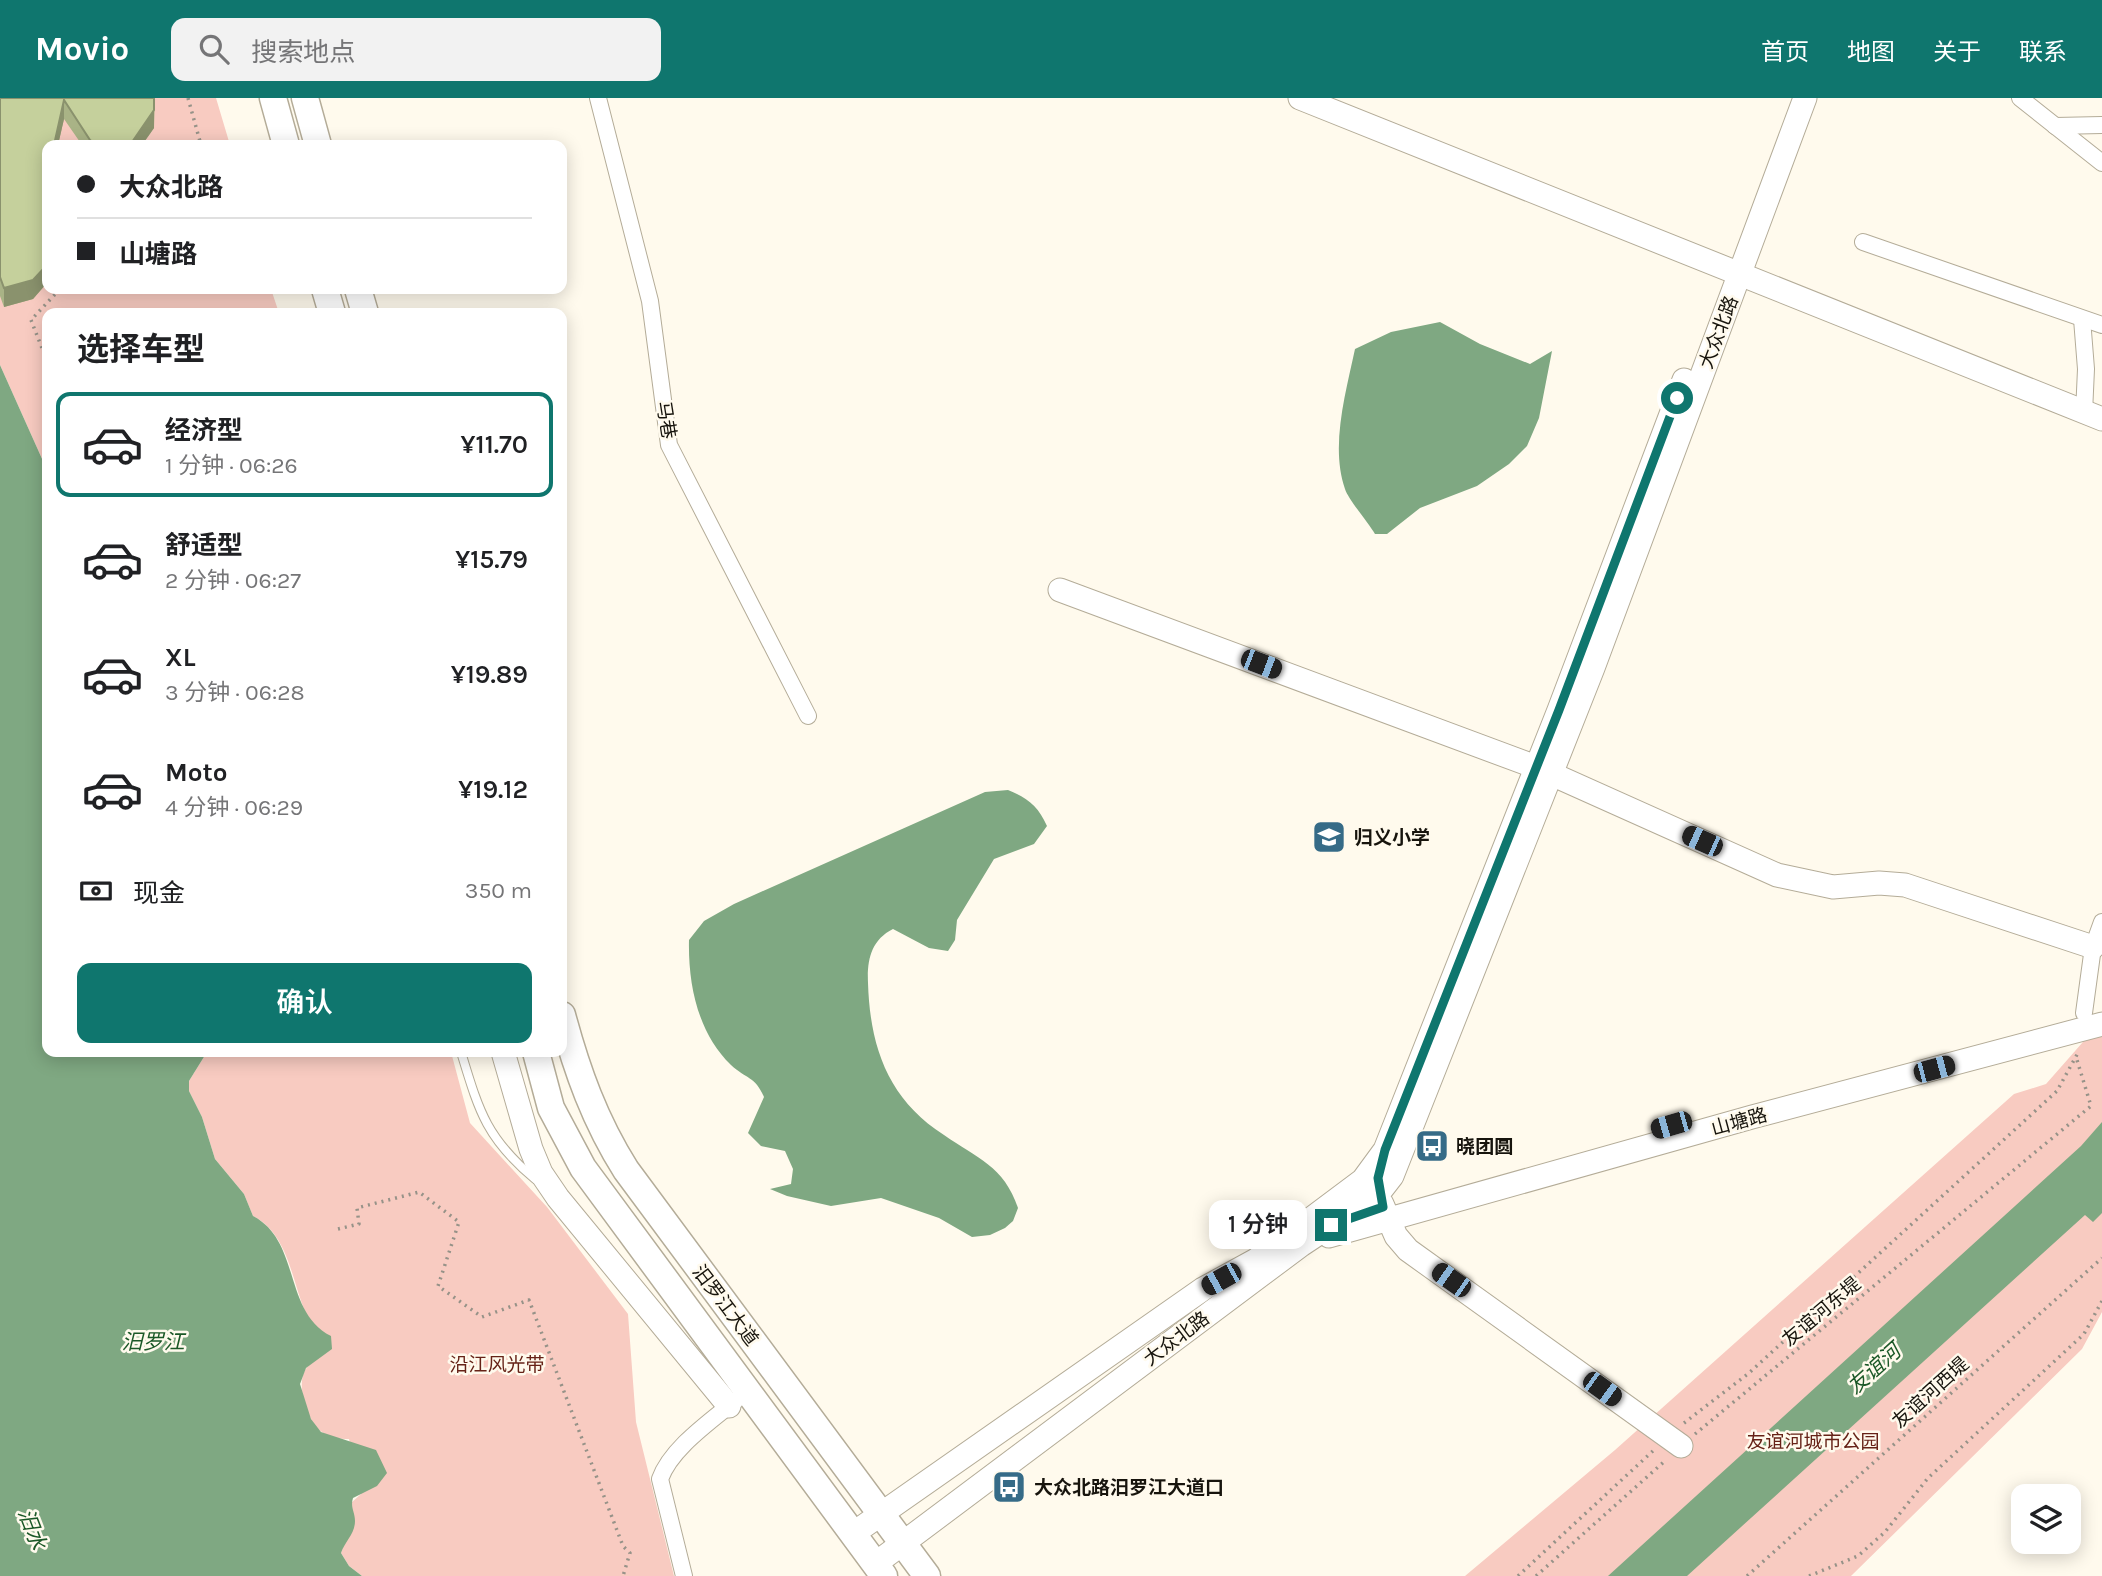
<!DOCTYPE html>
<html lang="zh">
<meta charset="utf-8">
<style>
body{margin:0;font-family:Karla,"Noto Sans SC",sans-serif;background:#f2f2f2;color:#202124;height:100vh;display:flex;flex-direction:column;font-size:26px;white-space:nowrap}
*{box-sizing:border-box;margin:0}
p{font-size:23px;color:#757577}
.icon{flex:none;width:38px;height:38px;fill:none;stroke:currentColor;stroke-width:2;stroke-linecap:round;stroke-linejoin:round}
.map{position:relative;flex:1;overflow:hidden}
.side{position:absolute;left:42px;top:210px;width:525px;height:749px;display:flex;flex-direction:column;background:#fff;border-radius:14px;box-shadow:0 4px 18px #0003}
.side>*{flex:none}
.hud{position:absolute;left:42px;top:42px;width:525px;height:154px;border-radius:14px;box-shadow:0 4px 18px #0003;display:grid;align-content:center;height:154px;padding:0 35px;background:#fff}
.tools{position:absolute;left:2011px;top:1386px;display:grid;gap:14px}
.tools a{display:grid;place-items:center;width:70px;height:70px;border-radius:14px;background:#fff;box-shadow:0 4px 18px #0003;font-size:35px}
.end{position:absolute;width:32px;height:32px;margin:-16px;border:9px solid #0f766e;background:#fff;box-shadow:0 0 0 4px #fff}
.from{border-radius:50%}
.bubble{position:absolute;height:49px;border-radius:14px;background:#fff;box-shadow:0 4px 18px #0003;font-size:23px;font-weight:600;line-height:49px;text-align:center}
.car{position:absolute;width:21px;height:42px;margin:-21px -10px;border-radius:9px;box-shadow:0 0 5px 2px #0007;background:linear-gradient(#222 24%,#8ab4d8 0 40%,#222 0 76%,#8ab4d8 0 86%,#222 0)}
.hud b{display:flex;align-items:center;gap:24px;height:66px;font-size:26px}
.hud b+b{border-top:2px solid #e0e0e0}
.hud i{width:18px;height:18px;background:#202124}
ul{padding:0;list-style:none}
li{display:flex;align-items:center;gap:21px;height:105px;margin:0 14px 10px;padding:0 21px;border:4px solid transparent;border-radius:14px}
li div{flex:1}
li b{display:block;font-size:26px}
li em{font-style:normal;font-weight:600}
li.current{border-color:#0f766e}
li>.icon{width:63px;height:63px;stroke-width:1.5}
h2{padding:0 35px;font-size:32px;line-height:84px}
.pay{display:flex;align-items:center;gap:18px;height:77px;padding:0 35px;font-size:26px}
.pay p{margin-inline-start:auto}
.cta{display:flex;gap:14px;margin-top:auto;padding:14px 35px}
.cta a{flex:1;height:80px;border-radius:14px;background:#0f766e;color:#fff;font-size:28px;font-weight:600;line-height:80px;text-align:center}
header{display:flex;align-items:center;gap:42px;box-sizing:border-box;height:98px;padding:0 35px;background:#0f766e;color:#fff}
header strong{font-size:33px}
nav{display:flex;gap:38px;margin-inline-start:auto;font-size:24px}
.search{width:490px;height:63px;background:#f2f2f2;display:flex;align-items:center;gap:18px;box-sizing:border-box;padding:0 24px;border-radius:14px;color:#757577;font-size:26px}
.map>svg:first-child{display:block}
.green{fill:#f8cbc1}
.water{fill:#7fa882}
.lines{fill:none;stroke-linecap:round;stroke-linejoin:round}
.lane-casing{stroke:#b4ac98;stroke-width:10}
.street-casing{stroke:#b4ac98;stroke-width:18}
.secondary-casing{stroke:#b4ac98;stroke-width:25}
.primary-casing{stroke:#b4ac98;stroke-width:29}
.path{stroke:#969288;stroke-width:3.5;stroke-dasharray:2 5;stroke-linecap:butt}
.lane{stroke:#fff;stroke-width:8}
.street{stroke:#fff;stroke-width:16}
.secondary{stroke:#fff;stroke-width:23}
.primary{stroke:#fff;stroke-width:26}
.wall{fill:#a9b386}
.shaded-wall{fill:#8a926d}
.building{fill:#c5d09c;stroke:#8a926d;stroke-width:2}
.route{stroke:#0f766e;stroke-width:9}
.labels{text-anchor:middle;stroke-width:5;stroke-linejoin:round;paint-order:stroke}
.street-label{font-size:19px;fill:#17140d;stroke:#fffaed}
.poi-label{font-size:19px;font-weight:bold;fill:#17140d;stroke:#fffaed;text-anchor:start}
.park-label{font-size:19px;fill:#662217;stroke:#fffaed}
.water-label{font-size:21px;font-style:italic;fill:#1b5827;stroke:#fffaed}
</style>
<header>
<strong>Movio</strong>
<div class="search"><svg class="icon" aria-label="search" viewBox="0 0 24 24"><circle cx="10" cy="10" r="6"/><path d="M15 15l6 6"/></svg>搜索地点</div>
<nav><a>首页</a><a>地图</a><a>关于</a><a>联系</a></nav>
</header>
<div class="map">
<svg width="2102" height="1478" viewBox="0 0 2102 1478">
<rect width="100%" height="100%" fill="#fffaed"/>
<g class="green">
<path d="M 0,0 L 216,0 L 230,47 L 47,47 L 47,191 L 271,191 L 279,215 L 47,215 L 47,372 L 0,267 Z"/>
<path d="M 2102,914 L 2102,1214 L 2082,1251 L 1851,1478 L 1465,1478 L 1615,1352 L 2014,996 L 2046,986 L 2090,936 Z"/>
<path d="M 207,954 L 451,954 L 470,1025 L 547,1109 L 628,1216 L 636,1324 L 674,1478 L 362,1478 L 349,1468 L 341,1455 C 348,1432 357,1433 351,1405 L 361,1396 L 349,1341 C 339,1341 330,1340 322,1334 C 307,1323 296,1288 305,1272 C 310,1264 323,1257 331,1251 C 323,1240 311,1228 306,1216 C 291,1181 289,1137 253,1118 L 244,1096 L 215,1061 L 202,1019 L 189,993 L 189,983 Z"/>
</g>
<g class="water">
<path d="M 1440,224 L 1480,246 L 1530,266 L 1552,253 L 1539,320 L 1527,348 L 1509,366 L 1477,388 L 1420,410 L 1387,436 L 1375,436 C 1368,424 1348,401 1345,391 C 1330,348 1346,294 1355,251 L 1391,234 Z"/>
<path d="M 0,267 L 47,372 L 47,954 L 207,954 L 189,983 L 189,993 L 202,1019 L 215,1061 L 244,1096 L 253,1118 C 301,1143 283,1214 331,1238 L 332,1251 L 306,1270 L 300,1286 L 311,1321 L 321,1334 L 376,1352 L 387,1375 L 377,1388 L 353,1400 C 350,1409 355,1414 355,1423 C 355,1436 345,1443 341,1455 L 349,1468 L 362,1478 L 0,1478 Z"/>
<path d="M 1008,692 C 1028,700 1038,708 1047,728 L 1034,746 L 994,761 L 957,822 L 955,842 L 948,853 L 929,850 L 893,831 C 871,842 867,862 868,885 C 870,949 888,1001 944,1037 C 977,1060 1004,1068 1018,1110 L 1013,1123 L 1005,1130 L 990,1137 L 972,1139 L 939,1120 L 881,1100 L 831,1108 L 787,1098 L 770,1091 L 791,1086 L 793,1071 L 785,1053 L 761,1048 L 748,1035 L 764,999 C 755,978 746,981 731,967 C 698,935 688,887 689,842 L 704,823 L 734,806 L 985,694 Z"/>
<path d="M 2102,1024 L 2102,1115 L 2093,1124 L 2085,1117 L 1687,1478 L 1608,1478 L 2081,1048 Z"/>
</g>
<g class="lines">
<defs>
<path id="lane" d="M 461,954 C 479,1013 486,1040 535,1081"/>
<g id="street">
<path d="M 598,0 L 650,203 L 669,347 L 808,618"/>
<path d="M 2020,0 L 2102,65"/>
<path d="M 2055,28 L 2102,27"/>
<path d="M 1863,144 L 2102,227"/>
<path d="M 2082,221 L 2086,271 L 2084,315"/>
<path d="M 2084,915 L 2093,849 L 2102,824"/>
<path d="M 684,1478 L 660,1381 C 671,1350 711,1323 736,1302"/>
</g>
<g id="secondary">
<path d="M 1300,0 L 2102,321"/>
<path d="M 1060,492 L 1536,669 L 1777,777 L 1833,789 L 1879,785 L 1905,787 L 2093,849"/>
<path d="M 503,954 L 531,1051 L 541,1075 L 558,1100 L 729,1308"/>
<path d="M 1382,1106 L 1396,1138 L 1408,1152 L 1681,1348"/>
<path d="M 1329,1138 L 1752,1019 L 2102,926"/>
<path d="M 854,1435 L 1203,1191 L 1256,1162 L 1363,1082 L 1385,1052 L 1559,612 L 1684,282"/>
<path d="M 875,1466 L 1301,1147 L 1378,1096 L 1392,1078 L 1593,570 L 1805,0"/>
</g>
<g id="primary">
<path d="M 273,0 L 286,47"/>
<path d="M 305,0 L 318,47"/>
<path d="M 325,191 L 332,215"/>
<path d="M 358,191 L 365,215"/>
<path d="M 562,917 C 577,973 595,1023 626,1072 L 927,1478"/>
<path d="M 536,954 L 551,1010 L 583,1070 L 884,1478"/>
</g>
</defs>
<use href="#lane" class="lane-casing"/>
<use href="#street" class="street-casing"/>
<use href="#secondary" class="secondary-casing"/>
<use href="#primary" class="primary-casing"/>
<g class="path">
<path d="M 188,0 L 201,47"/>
<path d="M 47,263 L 31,222 L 60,191"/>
<path d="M 338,1131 L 359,1126 L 357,1110 L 419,1094 L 459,1124 L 438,1188 L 482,1219 L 529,1202 L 623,1448 L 630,1455 L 623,1478"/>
<path d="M 1684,1325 L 1749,1275 L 2057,993 L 2079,953"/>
<path d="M 1695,1336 L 2091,1008 L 2077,962"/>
<path d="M 1518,1478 L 1655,1351"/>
<path d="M 1536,1478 L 1666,1362"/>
<path d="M 1747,1478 L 2102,1160"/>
<path d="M 1809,1478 L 1858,1458 L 1885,1434 L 1928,1380 L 2084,1236 L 2102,1203"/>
</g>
<use href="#lane" class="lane"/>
<use href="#street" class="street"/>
<use href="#secondary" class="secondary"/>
<use href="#primary" class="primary"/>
</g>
<path class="wall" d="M 0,0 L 155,0 L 154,30 L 142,47 L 82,47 L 64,21 L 58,47 L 47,47 L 46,186 L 33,201 L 4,209 L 0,198 Z"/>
<g class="shaded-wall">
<path d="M 154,0 L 154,30 L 142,47 L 130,47 Z"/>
<path d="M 64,2 L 64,21 L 58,47 L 54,47 Z"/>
<path d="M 47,152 L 46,186 L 33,201 L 4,209 L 4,190 Z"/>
</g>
<path class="building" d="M 0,0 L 154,0 L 154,12 L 130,47 L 97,47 L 90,42 L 64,2 L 54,47 L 47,47 L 46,168 L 33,182 L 4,190 L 0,179 Z"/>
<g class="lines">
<path class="route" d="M 1331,1127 L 1383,1109 L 1378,1080 L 1385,1052 L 1559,612 L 1677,300"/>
</g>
<defs>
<symbol id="school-square" viewBox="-11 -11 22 22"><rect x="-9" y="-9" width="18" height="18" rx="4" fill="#366b87" stroke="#fffaed"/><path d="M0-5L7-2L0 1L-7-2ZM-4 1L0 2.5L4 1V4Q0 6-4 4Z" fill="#fff"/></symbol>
<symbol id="bus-square" viewBox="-11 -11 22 22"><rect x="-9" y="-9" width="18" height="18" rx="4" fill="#366b87" stroke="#fffaed"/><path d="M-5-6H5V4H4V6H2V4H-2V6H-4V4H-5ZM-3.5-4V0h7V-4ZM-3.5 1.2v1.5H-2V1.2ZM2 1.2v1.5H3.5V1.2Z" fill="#fff"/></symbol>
</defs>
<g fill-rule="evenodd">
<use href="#school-square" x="1310" y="720" width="38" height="38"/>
<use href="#bus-square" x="1413" y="1029" width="38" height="38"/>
<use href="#bus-square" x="990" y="1370" width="38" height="38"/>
</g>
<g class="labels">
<g class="street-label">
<text transform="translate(1718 234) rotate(-69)" y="7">大众北路</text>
<text transform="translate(667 322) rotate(81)" y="7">马巷</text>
<text transform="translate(1739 1023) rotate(-15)" y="7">山塘路</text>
<text transform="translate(726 1207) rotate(53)" y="7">汨罗江大道</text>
<text transform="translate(1821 1213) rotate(-40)" y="7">友谊河东堤</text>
<text transform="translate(1176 1240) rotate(-37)" y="7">大众北路</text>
<text transform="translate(1930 1294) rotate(-42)" y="7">友谊河西堤</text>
</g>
<g class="poi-label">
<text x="1354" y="746">归义小学</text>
<text x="1456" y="1055">晓团圆</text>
<text x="1034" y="1396">大众北路汨罗江大道口</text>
</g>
<g class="park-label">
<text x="497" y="1273">沿江风光带</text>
<text x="1813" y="1350">友谊河城市公园</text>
</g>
<g class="water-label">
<text x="153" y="1251">汨罗江</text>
<text transform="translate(1874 1271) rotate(-42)" y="7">友谊河</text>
<text transform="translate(32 1431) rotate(69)" y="7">汨水</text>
</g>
</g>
</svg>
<div class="tools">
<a><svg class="icon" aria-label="layers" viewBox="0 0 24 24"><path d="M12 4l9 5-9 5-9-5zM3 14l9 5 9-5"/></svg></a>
</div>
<i class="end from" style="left:1677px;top:300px"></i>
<i class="end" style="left:1331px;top:1127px"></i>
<div class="bubble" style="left:1209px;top:1102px;width:98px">1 分钟</div>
<i class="car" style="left:1261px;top:566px;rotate:111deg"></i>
<i class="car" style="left:1702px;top:743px;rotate:294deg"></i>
<i class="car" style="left:1934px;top:971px;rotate:75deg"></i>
<i class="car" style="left:1671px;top:1027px;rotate:254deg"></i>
<i class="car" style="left:1221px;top:1181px;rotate:241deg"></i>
<i class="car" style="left:1451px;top:1182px;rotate:305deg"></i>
<i class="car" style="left:1602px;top:1291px;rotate:126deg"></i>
<div class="hud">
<b><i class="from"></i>大众北路</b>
<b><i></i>山塘路</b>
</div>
<section class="side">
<h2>选择车型</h2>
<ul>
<li class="current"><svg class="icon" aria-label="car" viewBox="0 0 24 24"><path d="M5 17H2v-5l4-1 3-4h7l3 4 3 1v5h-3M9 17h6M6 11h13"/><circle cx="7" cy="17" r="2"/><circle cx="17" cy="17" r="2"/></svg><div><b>经济型</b><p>1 分钟 · 06:26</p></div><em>¥11.70</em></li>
<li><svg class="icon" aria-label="car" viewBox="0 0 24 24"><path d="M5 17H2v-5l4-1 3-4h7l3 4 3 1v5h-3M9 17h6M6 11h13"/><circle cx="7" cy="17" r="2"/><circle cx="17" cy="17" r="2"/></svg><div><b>舒适型</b><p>2 分钟 · 06:27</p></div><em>¥15.79</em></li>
<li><svg class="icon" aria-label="car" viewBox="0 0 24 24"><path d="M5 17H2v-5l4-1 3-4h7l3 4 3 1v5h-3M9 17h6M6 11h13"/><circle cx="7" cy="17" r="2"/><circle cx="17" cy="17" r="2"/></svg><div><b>XL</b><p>3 分钟 · 06:28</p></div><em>¥19.89</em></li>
<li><svg class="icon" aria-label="car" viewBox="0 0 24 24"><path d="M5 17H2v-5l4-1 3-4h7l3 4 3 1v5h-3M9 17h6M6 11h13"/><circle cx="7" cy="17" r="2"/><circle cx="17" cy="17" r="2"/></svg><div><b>Moto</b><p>4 分钟 · 06:29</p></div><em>¥19.12</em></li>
</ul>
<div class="pay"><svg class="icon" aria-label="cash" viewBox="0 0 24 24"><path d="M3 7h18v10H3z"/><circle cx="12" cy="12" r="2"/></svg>现金<p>350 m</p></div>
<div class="cta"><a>确认</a></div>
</section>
</div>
